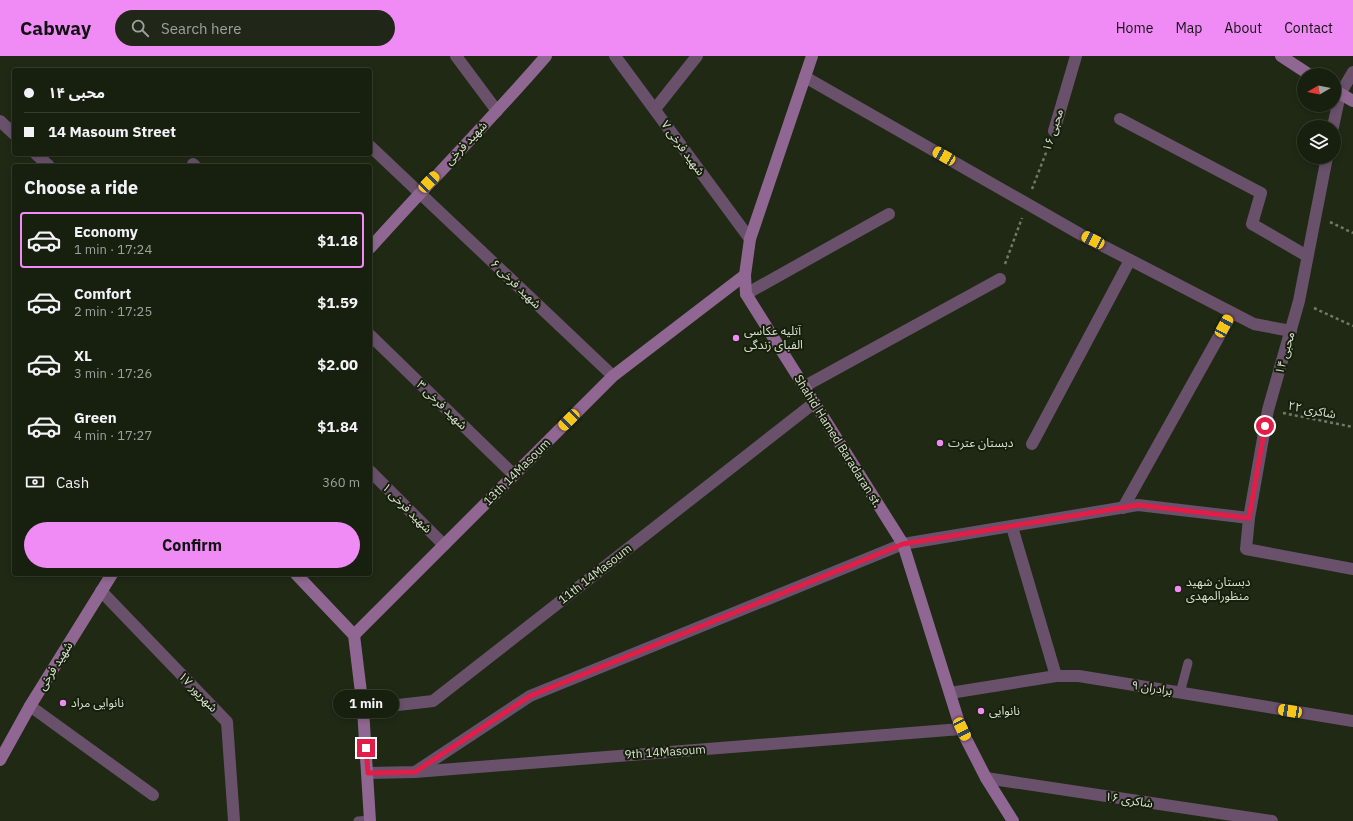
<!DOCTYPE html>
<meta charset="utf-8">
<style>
body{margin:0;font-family:"IBM Plex Sans","Noto Sans Arabic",sans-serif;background:#202718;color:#f1f3f6;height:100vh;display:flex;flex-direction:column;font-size:15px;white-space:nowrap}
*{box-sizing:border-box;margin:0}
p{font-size:13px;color:#9ea29e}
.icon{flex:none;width:22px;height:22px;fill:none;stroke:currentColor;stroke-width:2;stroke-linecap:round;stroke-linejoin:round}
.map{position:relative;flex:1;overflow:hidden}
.sheet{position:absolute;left:12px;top:108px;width:360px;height:412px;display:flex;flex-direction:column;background:#171f0f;border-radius:4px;box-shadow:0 2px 6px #0003,0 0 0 1px #363d2f}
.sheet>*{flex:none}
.hud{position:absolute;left:12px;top:12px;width:360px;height:88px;border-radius:4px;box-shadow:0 2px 6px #0003,0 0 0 1px #363d2f;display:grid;align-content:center;height:88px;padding:0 12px;background:#171f0f}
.needle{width:26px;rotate:261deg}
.tools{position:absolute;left:1297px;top:12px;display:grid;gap:8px}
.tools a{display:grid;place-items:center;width:44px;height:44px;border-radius:50%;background:#171f0f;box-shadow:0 2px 6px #0003,0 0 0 1px #363d2f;font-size:20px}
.end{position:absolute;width:18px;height:18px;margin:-9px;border:5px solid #e11d48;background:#fff;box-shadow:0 0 0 2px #fff}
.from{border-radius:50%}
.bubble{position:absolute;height:28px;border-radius:14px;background:#171f0f;box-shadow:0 2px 6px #0003,0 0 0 1px #363d2f;font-size:13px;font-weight:700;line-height:28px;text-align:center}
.car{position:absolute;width:12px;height:24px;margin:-12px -6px;border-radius:5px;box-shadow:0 0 3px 1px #0007;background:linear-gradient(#f5c518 24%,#345 0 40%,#f5c518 0 76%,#345 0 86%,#f5c518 0)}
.hud b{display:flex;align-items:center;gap:14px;height:38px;font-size:15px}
.hud b+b{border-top:1px solid #363d2f}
.hud i{width:10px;height:10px;background:#f1f3f6}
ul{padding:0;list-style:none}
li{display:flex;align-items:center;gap:12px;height:56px;margin:0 8px 6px;padding:0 4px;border:2px solid transparent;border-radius:4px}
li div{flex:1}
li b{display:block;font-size:15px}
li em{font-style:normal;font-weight:700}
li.selected{border-color:#f08bf6}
li>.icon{width:36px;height:36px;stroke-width:1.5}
h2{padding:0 12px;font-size:18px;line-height:48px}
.pay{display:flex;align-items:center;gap:10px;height:44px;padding:0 12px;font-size:15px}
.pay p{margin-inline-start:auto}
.action{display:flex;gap:8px;margin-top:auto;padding:8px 12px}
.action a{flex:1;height:46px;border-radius:24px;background:#f08bf6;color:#111;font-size:16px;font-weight:700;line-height:46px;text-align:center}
header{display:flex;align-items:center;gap:24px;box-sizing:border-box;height:56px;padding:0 20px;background:#f08bf6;color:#111}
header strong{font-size:19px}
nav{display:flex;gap:22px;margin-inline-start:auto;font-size:14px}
.search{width:280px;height:36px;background:#202718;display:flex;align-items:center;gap:10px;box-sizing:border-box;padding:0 14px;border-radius:22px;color:#9ea29e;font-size:15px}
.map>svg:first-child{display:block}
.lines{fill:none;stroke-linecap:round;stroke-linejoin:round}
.path{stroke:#717967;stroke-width:2.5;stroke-dasharray:3 3;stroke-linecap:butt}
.lane{stroke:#69506b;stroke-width:9}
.street{stroke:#69506b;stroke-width:12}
.secondary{stroke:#906792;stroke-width:12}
.route{stroke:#e11d48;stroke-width:5}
.poi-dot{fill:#f08bf6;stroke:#151f0a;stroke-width:1.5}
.labels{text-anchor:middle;stroke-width:4;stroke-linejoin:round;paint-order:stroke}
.street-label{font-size:12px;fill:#d9e0d2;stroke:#151f0a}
.poi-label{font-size:12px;fill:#d9e0d2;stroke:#151f0a;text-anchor:start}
</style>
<header>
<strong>Cabway</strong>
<div class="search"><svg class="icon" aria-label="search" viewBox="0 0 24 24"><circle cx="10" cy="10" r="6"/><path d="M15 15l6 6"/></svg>Search here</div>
<nav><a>Home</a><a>Map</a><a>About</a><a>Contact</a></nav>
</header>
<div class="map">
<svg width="1353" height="765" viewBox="0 0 1353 765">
<rect width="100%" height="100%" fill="#1f2914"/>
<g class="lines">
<g class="path">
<path d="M 1032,133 L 1049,89"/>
<path d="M 1330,166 L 1353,177"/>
<path d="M 1005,208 L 1022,162"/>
<path d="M 1314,252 L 1353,270"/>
<path d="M 1283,357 L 1353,371"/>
</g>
<g class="lane">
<path d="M 1180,637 L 1188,607"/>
<path d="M 358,765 L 370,764"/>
</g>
<g class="street">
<path d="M 456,0 L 497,55"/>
<path d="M 615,0 L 750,183"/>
<path d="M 805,21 L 1080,178 L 1254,268 L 1291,275"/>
<path d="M 655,53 L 697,0"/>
<path d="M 1120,63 L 1261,137 L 1252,168 L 1307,200"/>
<path d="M 0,65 L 14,78"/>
<path d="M 1333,71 L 1340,38 L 1353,16"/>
<path d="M 1054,75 L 1076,0"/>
<path d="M 370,90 L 613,320"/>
<path d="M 36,98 L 49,110"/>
<path d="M 1327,101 L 1299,245 L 1268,354 L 1249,462 L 1246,493 L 1353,513"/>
<path d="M 193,108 L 195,110"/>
<path d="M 746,238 L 889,158"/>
<path d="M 370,279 L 514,419"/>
<path d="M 805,330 L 1000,223"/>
<path d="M 1032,388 L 1130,204"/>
<path d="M 370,415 L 444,489"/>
<path d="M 1123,452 L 1232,257"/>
<path d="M 1012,471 L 1056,620"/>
<path d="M 101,535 L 227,666 L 234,765"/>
<path d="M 950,637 L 1056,620 L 1079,620 L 1353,665"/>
<path d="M 30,650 L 153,739"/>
<path d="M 363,653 L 433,645 L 814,347"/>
<path d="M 415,716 L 530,640 L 903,488 L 1138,449 L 1249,462"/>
<path d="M 368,717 L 415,716 L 961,673"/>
<path d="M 986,722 L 1272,765"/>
</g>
<g class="secondary">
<path d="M 812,0 L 750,183 L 745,219 L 746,238 L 903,488 L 961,673 L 986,722 L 1013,765"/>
<path d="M 1281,0 L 1310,19"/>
<path d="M 1334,34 L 1353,45"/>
<path d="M 370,192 C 428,127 489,66 546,0"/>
<path d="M 296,518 L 354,579 L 363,653 L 370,765"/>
<path d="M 354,579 L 613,320 L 745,219"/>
<path d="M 0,704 L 30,650 L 112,518"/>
</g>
</g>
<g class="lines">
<path class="route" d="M 366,692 L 368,717 L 415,716 L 530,640 L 903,488 L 1138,449 L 1249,462 L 1265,370"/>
</g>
<g class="poi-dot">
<circle cx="736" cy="282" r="4"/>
<circle cx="940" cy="387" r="4"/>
<circle cx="1178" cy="533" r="4"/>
<circle cx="63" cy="647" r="4"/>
<circle cx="981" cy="655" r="4"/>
</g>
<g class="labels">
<g class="street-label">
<text transform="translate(1053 74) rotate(-72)" y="4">محبی ۱۶</text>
<text transform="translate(466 87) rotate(-46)" y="4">شهید فرخی</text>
<text transform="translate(683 92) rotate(54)" y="4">شهید فرخی ۷</text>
<text transform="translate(516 228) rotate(44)" y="4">شهید فرخی ۶</text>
<text transform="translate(1285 297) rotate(-74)" y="4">محبی ۱۴</text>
<text transform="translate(442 349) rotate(44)" y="4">شهید فرخی ۳</text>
<text transform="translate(1312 354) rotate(11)" y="4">شاکری ۲۲</text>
<text transform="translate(838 385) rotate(58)" y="4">Shahid Hamed Baradaran st.</text>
<text transform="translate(517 416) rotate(-45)" y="4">13th 14Masoum</text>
<text transform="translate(407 452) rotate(45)" y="4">شهید فرخی ۱</text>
<text transform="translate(595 518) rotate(-38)" y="4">11th 14Masoum</text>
<text transform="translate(55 610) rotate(-58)" y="4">شهید فرخی</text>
<text transform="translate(1152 632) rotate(9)" y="4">برادران ۹</text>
<text transform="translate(198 636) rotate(46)" y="4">۱۷ شهریور</text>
<text transform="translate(665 696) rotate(-4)" y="4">9th 14Masoum</text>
<text transform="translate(1129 744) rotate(9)" y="4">شاکری ۱۶</text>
</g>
<g class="poi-label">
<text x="744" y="279">آتلیه عکاسی<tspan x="744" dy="14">الفبای زندگی</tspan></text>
<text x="948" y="391">دبستان عترت</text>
<text x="1186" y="530">دبستان شهید<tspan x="1186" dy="14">منظورالمهدی</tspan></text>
<text x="71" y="651">نانوایی مراد</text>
<text x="989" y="659">نانوایی</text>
</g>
</g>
</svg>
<div class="tools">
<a><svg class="needle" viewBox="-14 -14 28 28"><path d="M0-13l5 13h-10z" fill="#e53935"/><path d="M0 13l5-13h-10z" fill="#9ea29e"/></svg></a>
<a><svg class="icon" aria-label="layers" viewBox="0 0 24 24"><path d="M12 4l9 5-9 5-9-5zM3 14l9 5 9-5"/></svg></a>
</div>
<i class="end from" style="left:1265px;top:370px"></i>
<i class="end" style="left:366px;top:692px"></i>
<div class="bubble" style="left:333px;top:634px;width:66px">1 min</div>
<i class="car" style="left:944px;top:100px;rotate:300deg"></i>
<i class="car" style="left:429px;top:126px;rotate:44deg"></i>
<i class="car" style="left:1093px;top:184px;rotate:297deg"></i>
<i class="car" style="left:1224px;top:270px;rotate:29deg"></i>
<i class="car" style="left:569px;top:364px;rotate:225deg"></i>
<i class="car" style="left:1290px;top:655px;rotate:279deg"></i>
<i class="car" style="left:962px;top:673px;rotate:154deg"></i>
<div class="hud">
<b><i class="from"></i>محبی ۱۴</b>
<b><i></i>14 Masoum Street</b>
</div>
<section class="sheet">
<h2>Choose a ride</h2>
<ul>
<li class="selected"><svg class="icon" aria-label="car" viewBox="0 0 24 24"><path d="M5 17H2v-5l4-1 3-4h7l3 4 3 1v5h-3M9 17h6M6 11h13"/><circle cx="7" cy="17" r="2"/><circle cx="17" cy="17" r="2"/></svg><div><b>Economy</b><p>1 min · 17:24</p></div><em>$1.18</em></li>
<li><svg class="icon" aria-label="car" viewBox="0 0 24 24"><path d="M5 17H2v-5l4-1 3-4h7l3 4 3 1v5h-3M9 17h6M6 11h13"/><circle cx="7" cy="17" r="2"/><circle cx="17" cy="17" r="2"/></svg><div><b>Comfort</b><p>2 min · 17:25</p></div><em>$1.59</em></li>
<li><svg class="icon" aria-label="car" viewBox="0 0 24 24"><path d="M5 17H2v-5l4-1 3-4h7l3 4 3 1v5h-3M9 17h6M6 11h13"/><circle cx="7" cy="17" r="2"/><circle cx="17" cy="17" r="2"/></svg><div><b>XL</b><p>3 min · 17:26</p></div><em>$2.00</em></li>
<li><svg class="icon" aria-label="car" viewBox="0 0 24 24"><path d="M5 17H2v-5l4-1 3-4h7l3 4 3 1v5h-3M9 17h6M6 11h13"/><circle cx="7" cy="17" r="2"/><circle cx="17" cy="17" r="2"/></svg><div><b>Green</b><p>4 min · 17:27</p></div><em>$1.84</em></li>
</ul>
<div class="pay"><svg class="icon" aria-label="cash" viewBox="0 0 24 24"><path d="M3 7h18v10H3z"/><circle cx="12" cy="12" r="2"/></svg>Cash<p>360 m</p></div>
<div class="action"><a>Confirm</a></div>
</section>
</div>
